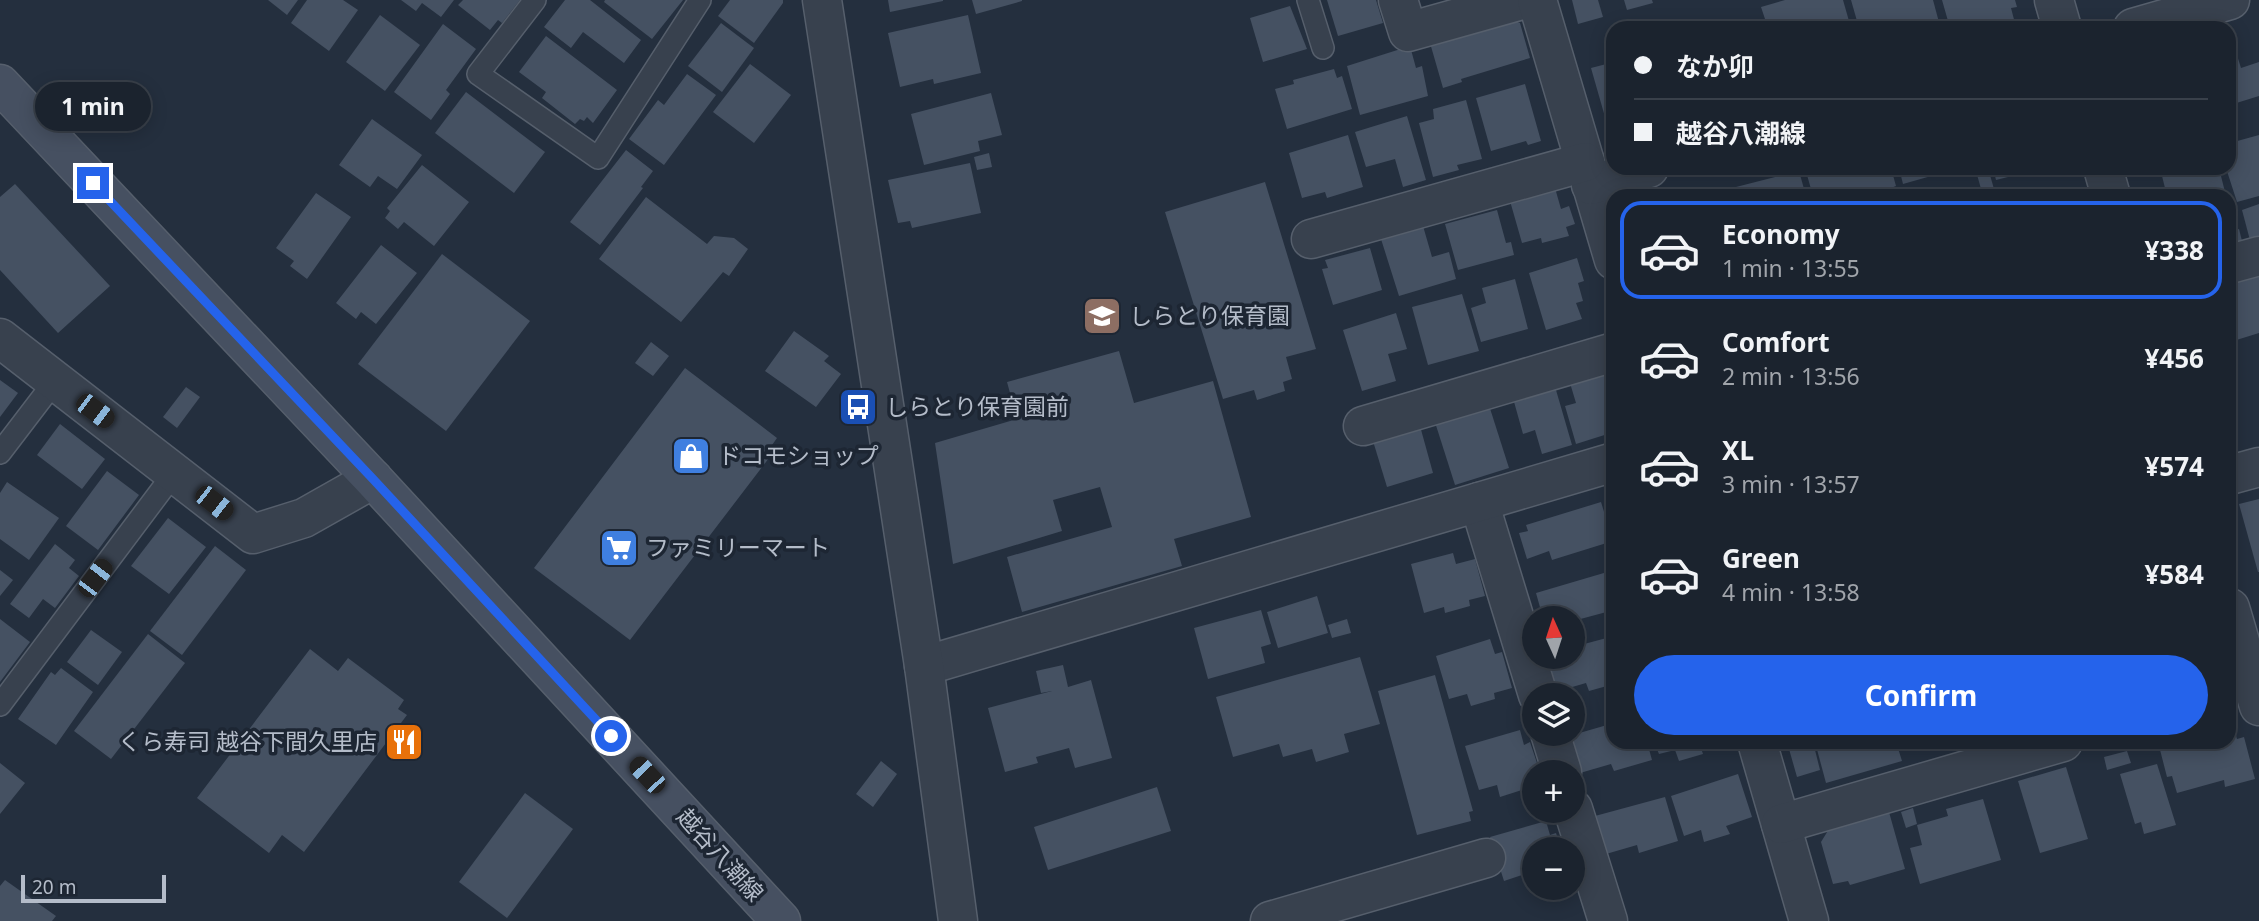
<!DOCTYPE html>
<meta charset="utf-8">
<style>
body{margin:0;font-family:"Noto Sans","Noto Sans JP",sans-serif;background:#282f3a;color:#f1f3f6;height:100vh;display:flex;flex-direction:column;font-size:26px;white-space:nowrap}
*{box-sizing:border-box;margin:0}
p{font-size:23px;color:#a0a4aa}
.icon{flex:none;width:38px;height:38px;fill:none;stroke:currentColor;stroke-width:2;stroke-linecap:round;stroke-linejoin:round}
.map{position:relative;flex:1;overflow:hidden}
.drawer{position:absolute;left:1606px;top:189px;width:630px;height:560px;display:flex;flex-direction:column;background:#1b232e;border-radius:21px;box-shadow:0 4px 18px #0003,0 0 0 2px #39404a}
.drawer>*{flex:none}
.top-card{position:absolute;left:1606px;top:21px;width:630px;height:154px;border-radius:21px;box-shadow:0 4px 18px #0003,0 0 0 2px #39404a;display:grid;align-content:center;height:154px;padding:0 28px;background:#1b232e}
.needle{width:46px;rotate:357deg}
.tools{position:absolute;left:1522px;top:606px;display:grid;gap:14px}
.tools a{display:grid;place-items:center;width:63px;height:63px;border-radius:50%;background:#1b232e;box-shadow:0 4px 18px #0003,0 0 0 2px #39404a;font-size:35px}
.scale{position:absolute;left:21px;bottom:18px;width:145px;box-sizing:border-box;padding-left:7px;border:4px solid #b4bcc9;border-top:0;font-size:19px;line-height:24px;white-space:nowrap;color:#b4bcc9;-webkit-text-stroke:5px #1d2633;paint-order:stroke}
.end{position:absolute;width:32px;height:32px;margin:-16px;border:9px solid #2563eb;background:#fff;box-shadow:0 0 0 4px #fff}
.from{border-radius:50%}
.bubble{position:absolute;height:49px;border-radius:24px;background:#1b232e;box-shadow:0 4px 18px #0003,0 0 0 2px #39404a;font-size:23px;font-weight:700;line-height:49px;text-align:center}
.car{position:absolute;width:21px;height:42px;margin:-21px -10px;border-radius:9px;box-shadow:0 0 5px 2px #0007;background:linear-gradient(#222 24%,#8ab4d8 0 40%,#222 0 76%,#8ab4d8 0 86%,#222 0)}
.top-card b{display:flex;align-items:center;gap:24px;height:66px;font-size:26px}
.top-card b+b{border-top:2px solid #39404a}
.top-card i{width:18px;height:18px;background:#f1f3f6}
ul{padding:12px 0 0;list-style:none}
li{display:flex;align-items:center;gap:21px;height:98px;margin:0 14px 10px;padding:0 14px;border:4px solid transparent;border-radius:21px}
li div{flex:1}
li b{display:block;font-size:26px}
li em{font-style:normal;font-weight:700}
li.on{border-color:#2563eb}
li>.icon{width:63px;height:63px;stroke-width:1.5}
.primary-button{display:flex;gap:14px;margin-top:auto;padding:14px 28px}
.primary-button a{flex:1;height:80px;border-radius:42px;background:#2563eb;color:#fff;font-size:28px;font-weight:700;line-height:80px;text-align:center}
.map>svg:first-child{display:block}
.building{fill:#455162}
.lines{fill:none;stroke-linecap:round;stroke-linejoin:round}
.service-casing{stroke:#565f6c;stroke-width:24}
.minor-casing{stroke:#565f6c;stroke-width:41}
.tertiary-casing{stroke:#565f6c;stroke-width:41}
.secondary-casing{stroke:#565f6c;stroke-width:41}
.service{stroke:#38414e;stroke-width:21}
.minor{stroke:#38414e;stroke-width:38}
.tertiary{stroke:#38414e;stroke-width:38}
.secondary{stroke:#465061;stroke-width:38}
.route{stroke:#2563eb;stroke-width:9}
.labels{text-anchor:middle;stroke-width:7;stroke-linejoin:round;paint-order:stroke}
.poi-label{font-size:23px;fill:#b4bcc9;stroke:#1d2633;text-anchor:start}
.street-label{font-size:23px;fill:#b4bcc9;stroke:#1d2633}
</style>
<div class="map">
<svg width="2259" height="921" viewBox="0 0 2259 921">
<rect width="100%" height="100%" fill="#242f3e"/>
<g class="building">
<path d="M 268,0 L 298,0 L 287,15 Z"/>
<path d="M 307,0 L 343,0 L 358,10 L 329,51 L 291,23 Z"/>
<path d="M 401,0 L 454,0 L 441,17 L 422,3 L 416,11 Z"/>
<path d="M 463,0 L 520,0 L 502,23 L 498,20 L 490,30 L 458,5 Z"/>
<path d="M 565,0 L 590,0 L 641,40 L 624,63 L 583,32 L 571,48 L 544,27 Z"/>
<path d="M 605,0 L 683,0 L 652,39 L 604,2 Z"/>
<path d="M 730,0 L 783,0 L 783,3 L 754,43 L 718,16 Z"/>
<path d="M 888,0 L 943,0 L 943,1 L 890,12 Z"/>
<path d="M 972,0 L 1022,0 L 1022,1 L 976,14 Z"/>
<path d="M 1327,0 L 1376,0 L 1383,23 L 1338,36 Z"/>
<path d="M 1572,0 L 1598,0 L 1603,17 L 1578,24 Z"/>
<path d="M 1624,0 L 1652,0 L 1653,3 L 1627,10 Z"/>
<path d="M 1785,0 L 1843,0 L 1851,28 L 1768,28 L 1761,7 Z"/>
<path d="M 1851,0 L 1933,0 L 1940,26 L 1931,28 L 1859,28 Z"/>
<path d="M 1942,0 L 2015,0 L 2017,7 L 2011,8 L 2016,27 L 1950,28 Z"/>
<path d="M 1290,6 L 1307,49 L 1263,62 L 1250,18 Z"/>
<path d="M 380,15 L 420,45 L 385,91 L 346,62 Z"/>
<path d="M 968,15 L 981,73 L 934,84 L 933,79 L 900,87 L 888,33 Z"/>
<path d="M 1506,18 L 1520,23 L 1530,58 L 1461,79 L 1462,82 L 1443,88 L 1428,36 Z"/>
<path d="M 1750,20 L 1753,28 L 1726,28 L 1726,27 Z"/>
<path d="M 721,23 L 754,48 L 722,92 L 688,66 Z"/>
<path d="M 443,24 L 476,49 L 446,90 L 450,94 L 431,120 L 394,92 Z"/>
<path d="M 2230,33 L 2241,68 L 2259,62 L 2259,96 L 2230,105 Z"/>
<path d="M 546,36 L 617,90 L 593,123 L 587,117 L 584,121 L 580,119 L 575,124 L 542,98 L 546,92 L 519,72 Z"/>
<path d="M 1410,46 L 1416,68 L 1422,66 L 1428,96 L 1360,115 L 1347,66 Z"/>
<path d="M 1614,62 L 1614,115 L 1605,117 L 1591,68 Z"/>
<path d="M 750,64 L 791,95 L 754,143 L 713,112 Z"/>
<path d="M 1334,69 L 1337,78 L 1342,76 L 1352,109 L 1287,129 L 1275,89 L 1294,84 L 1293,80 Z"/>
<path d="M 687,74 L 716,95 L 664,165 L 629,139 L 658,100 L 664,105 Z"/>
<path d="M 1525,84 L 1541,141 L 1528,145 L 1526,141 L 1491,151 L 1476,98 Z"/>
<path d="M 466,92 L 545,152 L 514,193 L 435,133 Z"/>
<path d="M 991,93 L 1002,135 L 978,141 L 980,151 L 924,165 L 911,114 Z"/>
<path d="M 1466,100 L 1482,159 L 1457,165 L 1459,170 L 1433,177 L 1419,123 L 1434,119 L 1433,109 Z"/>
<path d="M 1407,116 L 1426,180 L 1403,187 L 1395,159 L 1366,167 L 1355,132 Z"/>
<path d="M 372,119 L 422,155 L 397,189 L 378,176 L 370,187 L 339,165 Z"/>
<path d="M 1348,135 L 1363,187 L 1327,198 L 1325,192 L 1302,198 L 1289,153 Z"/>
<path d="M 2259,135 L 2259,196 L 2237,202 L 2226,168 L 2230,168 L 2230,143 Z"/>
<path d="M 626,150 L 653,171 L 641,187 L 643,188 L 600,245 L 570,222 Z"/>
<path d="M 989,153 L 992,167 L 977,170 L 974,157 Z"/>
<path d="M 970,163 L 981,213 L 912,228 L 910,221 L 898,223 L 888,180 Z"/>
<path d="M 422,165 L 469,202 L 434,246 L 404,222 L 398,229 L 385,218 L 390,211 L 387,208 Z"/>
<path d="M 1805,168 L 1891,168 L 1896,186 L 1891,188 L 1892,195 L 1890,196 L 1813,196 Z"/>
<path d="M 1899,168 L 1956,168 L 1956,169 L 1903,184 Z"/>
<path d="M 1988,168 L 1996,196 L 1983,196 L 1976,171 Z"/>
<path d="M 1993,168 L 2040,168 L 2040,169 L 1996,180 Z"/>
<path d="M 2179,168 L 2219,168 L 2226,196 L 2167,196 L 2161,172 Z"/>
<path d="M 1799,171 L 1806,196 L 1738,196 L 1736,187 Z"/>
<path d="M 1553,181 L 1561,209 L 1569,206 L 1575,224 L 1566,227 L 1569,236 L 1542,243 L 1541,238 L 1522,243 L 1508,194 Z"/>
<path d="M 1265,182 L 1316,349 L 1286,357 L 1292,379 L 1283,382 L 1285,391 L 1257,400 L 1254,390 L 1223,399 L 1165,212 Z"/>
<path d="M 15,184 L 110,286 L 58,333 L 0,270 L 0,197 Z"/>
<path d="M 2083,189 L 2085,196 L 2060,196 L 2060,195 Z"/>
<path d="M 316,193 L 351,217 L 307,279 L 290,266 L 294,261 L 276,248 Z"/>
<path d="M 646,197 L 707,244 L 714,236 L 734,238 L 748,249 L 729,276 L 723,272 L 681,322 L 599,259 Z"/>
<path d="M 2259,204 L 2259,242 L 2251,244 L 2242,210 Z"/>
<path d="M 1497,210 L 1506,243 L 1511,242 L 1514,255 L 1458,270 L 1445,224 Z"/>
<path d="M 2230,213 L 2235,230 L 2239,229 L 2243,245 L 2231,248 Z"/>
<path d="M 1423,226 L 1432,257 L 1449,252 L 1456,279 L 1399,296 L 1381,239 Z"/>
<path d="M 381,245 L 417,273 L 376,324 L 361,312 L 356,319 L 336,303 Z"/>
<path d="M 1370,248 L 1382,290 L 1333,305 L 1322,269 L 1328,268 L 1325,260 Z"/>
<path d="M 442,254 L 530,321 L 446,431 L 358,364 Z"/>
<path d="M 1577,258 L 1584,281 L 1578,283 L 1583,301 L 1576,303 L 1582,319 L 1546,330 L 1529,273 Z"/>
<path d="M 2259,276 L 2259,333 L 2230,342 L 2230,284 Z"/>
<path d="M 1515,279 L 1528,329 L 1481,342 L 1471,308 L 1486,303 L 1482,288 Z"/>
<path d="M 1462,294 L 1479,351 L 1428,365 L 1412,307 Z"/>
<path d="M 1396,313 L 1407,349 L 1388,354 L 1396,381 L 1362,391 L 1343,330 Z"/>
<path d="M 794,331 L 829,356 L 824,361 L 841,374 L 816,407 L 765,371 Z"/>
<path d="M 651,342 L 669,356 L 653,376 L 635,363 Z"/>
<path d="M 1119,351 L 1134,403 L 1213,381 L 1251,517 L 1174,539 L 1182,566 L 1022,612 L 1007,557 L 1112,527 L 1100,487 L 1053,500 L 1062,531 L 953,564 L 935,443 L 1017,419 L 1007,382 Z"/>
<path d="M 685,368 L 777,438 L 765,455 L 769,458 L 630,640 L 534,568 Z"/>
<path d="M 1614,371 L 1614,432 L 1576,444 L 1565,406 L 1576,403 L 1570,383 Z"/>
<path d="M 0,380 L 18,393 L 0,417 Z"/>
<path d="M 1547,381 L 1550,392 L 1556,390 L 1572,445 L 1542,454 L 1535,430 L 1523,434 L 1511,391 Z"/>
<path d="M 186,387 L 200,397 L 177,428 L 163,417 Z"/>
<path d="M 1487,399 L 1509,468 L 1455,485 L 1433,416 Z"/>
<path d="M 60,424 L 105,459 L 82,489 L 37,455 Z"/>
<path d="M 1420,426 L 1433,473 L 1387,487 L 1373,441 Z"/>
<path d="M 107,471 L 139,495 L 98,550 L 66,526 Z"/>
<path d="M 7,482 L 59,518 L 29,560 L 0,539 L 0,493 Z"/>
<path d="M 2259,499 L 2259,572 L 2258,572 L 2239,504 Z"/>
<path d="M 1601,502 L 1613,541 L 1552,560 L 1549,551 L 1527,559 L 1519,533 L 1528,531 L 1526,525 Z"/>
<path d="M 168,518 L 206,547 L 169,594 L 131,566 Z"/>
<path d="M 55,544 L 75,560 L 69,568 L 79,576 L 55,608 L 43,599 L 29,618 L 10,604 Z"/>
<path d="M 215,546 L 246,570 L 182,655 L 150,631 Z"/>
<path d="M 1453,553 L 1456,564 L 1475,559 L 1485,596 L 1469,600 L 1470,606 L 1445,613 L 1444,607 L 1424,613 L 1411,564 Z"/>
<path d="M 0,570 L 13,580 L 0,596 Z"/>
<path d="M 1614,570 L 1614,610 L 1573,621 L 1572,616 L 1543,618 L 1536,593 Z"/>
<path d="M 1317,596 L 1328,633 L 1278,648 L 1267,612 Z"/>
<path d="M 1261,610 L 1271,644 L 1261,647 L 1265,663 L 1208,679 L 1194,628 Z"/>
<path d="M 0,619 L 30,642 L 0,682 Z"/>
<path d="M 1347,619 L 1351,633 L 1332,638 L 1328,625 Z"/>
<path d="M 91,630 L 122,652 L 98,685 L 67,662 Z"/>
<path d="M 148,634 L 185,663 L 111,759 L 74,731 Z"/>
<path d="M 1614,636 L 1614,684 L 1589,691 L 1586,683 L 1555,692 L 1545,656 L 1573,656 L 1573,647 Z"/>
<path d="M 1490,639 L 1495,654 L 1502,652 L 1512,688 L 1494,693 L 1495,699 L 1471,706 L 1467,694 L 1449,699 L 1436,656 Z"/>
<path d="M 310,649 L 338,671 L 348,658 L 404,700 L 398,709 L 407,715 L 304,852 L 282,835 L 269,853 L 197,798 Z"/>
<path d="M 1360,657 L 1380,724 L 1344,734 L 1349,752 L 1316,762 L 1312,749 L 1283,757 L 1279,744 L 1233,757 L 1216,697 Z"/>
<path d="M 1063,665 L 1068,687 L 1091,680 L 1112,758 L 1075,768 L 1069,748 L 1036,757 L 1038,763 L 1005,772 L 988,708 L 1052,691 L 1041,693 L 1036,671 Z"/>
<path d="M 61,668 L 93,692 L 56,745 L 18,719 L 51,672 L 55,675 Z"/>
<path d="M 1435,675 L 1473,811 L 1469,812 L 1471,821 L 1417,835 L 1378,691 Z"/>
<path d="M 2232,722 L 2237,739 L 2244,737 L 2255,779 L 2225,787 L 2224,780 L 2177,793 L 2172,776 L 2167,777 L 2158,742 L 2230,742 L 2230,723 Z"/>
<path d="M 1614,723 L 1614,742 L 1647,742 L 1652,760 L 1614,771 L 1611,764 L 1580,773 L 1569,736 Z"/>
<path d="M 1520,730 L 1524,745 L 1530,742 L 1540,772 L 1535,772 L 1535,780 L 1523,783 L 1525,789 L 1500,797 L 1497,785 L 1479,790 L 1465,746 Z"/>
<path d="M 1654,742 L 1707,742 L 1700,745 L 1703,754 L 1679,761 L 1675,750 L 1659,754 Z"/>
<path d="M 1787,742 L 1813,742 L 1820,770 L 1797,777 Z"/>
<path d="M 1815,742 L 1896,742 L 1902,761 L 1826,783 Z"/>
<path d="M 2127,751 L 2131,763 L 2107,770 L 2104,757 Z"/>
<path d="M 881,761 L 897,774 L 873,807 L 856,794 Z"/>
<path d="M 0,763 L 25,783 L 0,814 Z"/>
<path d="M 2157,764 L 2176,825 L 2144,834 L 2141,822 L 2135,824 L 2120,774 Z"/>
<path d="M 2066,767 L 2088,839 L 2040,853 L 2018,781 Z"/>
<path d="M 1738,774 L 1752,817 L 1726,826 L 1730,834 L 1704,842 L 1701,830 L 1684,836 L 1671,796 Z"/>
<path d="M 1157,787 L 1171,831 L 1048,870 L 1034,827 Z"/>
<path d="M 525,793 L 573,829 L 507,918 L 459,882 Z"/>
<path d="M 1665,797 L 1678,841 L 1639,853 L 1637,845 L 1606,854 L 1595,816 Z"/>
<path d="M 1983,799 L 2001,860 L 1920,884 L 1910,848 L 1922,845 L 1917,825 L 1948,816 L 1946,809 Z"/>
<path d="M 1913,808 L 1917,824 L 1906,828 L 1901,812 Z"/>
<path d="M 1889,812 L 1905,869 L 1850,885 L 1848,881 L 1833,884 L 1821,842 L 1829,829 Z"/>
<path d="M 1546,821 L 1550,835 L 1556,833 L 1561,849 L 1535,849 L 1535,884 L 1526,887 L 1522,875 L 1504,881 L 1490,837 Z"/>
<path d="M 5,880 L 56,916 L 52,921 L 0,921 L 0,886 Z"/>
</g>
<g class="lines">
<defs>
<g id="service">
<path d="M 535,0 L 478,74 L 598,158 L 700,0"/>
<path d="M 1308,0 L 1323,48"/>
<path d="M 0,453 L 55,381"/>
<path d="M 0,705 L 175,472"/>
</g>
<g id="minor">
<path d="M 1398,0 L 1408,32 L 1522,0"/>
<path d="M 1537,0 L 1614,260"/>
<path d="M 2054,0 L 2062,28"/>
<path d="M 2133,28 L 2230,0"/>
<path d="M 2103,168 L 2111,196"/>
<path d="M 1591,185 L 1649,168"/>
<path d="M 1311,239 L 1585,162"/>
<path d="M 2230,264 L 2259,256"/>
<path d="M 1363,426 L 1614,352"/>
<path d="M 2230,475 L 2259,467"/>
<path d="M 1479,502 L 1538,695"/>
<path d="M 2230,608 L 2259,706"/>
<path d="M 924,666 L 1614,462"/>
<path d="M 1550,733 L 1562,772"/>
<path d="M 1757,742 L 1809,921"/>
<path d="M 1573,809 L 1608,921"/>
<path d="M 1781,824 L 2063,742"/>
<path d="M 1270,921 L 1486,858"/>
</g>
<g id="tertiary">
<path d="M 822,0 L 924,666 L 958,921"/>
<path d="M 0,338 L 253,534 L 304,518 L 373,479"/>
</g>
<path id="secondary" d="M 0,84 L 373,479 L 781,921"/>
</defs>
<use href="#service" class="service-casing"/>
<use href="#minor" class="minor-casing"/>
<use href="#tertiary" class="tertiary-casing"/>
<use href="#secondary" class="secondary-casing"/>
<use href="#service" class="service"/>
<use href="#minor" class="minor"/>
<use href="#tertiary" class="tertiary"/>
<use href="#secondary" class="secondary"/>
</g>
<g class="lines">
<path class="route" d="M 93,183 L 373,479 L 611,736"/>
</g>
<defs>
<symbol id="school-square" viewBox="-11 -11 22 22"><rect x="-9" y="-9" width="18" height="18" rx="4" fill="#8d6e63" stroke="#1d2633"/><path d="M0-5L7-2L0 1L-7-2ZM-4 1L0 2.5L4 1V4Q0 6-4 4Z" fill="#fff"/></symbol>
<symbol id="bus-square" viewBox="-11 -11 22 22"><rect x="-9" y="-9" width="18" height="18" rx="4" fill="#1a4fb4" stroke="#1d2633"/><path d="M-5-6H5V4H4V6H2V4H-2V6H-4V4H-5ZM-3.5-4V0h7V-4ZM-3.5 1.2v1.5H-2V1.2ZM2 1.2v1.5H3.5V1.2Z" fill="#fff"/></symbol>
<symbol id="shop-square" viewBox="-11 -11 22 22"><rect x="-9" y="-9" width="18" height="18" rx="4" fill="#3f7fe0" stroke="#1d2633"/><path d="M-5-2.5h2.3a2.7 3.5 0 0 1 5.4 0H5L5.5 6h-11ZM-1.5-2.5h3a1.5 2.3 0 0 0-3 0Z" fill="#fff"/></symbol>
<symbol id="supermarket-square" viewBox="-11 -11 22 22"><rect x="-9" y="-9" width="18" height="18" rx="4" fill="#3f7fe0" stroke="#1d2633"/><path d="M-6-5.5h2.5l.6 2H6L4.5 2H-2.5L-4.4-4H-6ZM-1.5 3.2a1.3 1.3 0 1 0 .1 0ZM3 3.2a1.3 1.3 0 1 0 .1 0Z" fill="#fff"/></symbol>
<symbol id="restaurant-square" viewBox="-11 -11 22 22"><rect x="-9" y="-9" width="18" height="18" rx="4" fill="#e8710a" stroke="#1d2633"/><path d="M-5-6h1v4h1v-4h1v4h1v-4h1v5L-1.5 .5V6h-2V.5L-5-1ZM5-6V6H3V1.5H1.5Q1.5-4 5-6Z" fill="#fff"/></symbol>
</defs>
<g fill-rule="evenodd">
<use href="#school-square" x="1080" y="294" width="44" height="44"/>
<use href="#bus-square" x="836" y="385" width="44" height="44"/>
<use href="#shop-square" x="669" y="434" width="44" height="44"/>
<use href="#supermarket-square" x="597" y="526" width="44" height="44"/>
<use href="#restaurant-square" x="382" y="720" width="44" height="44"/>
</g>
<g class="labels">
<g class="poi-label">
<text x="1129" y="324">しらとり保育園</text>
<text x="885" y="415">しらとり保育園前</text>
<text x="718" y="464">ドコモショップ</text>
<text x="646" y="556">ファミリーマート</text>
<text x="377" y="750" text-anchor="end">くら寿司 越谷下間久里店</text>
</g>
<g class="street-label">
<text transform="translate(720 855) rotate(48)" y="8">越谷八潮線</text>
</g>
</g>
</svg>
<div class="tools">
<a><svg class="needle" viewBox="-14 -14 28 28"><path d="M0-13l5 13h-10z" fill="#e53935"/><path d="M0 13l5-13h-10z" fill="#a0a4aa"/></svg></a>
<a><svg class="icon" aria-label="layers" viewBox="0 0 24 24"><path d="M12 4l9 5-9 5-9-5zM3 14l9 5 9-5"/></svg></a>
<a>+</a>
<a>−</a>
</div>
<div class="scale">20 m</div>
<i class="end from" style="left:611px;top:736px"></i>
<i class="end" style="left:93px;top:183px"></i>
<div class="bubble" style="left:35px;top:82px;width:116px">1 min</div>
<i class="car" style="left:95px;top:411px;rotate:127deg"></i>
<i class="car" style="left:214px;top:503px;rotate:128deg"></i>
<i class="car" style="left:95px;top:578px;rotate:37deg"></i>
<i class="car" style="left:647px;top:775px;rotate:317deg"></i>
<div class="top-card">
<b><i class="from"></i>なか卯</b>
<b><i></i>越谷八潮線</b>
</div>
<section class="drawer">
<ul>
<li class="on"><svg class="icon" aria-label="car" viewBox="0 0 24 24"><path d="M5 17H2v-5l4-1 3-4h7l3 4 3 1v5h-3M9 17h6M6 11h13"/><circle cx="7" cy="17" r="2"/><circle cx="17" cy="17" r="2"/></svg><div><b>Economy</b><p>1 min · 13:55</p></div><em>¥338</em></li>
<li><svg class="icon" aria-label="car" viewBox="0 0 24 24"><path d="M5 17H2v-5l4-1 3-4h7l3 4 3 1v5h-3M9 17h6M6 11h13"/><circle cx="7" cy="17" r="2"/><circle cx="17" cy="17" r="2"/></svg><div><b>Comfort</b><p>2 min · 13:56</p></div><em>¥456</em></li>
<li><svg class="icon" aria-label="car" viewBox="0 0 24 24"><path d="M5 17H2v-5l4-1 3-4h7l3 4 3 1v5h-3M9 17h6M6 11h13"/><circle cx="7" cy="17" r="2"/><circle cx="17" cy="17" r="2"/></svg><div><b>XL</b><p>3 min · 13:57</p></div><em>¥574</em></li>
<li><svg class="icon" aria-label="car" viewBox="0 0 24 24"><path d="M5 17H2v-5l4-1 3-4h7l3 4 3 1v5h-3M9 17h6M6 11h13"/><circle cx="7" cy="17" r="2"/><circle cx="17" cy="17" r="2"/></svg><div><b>Green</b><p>4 min · 13:58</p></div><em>¥584</em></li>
</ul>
<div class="primary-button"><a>Confirm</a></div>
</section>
</div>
